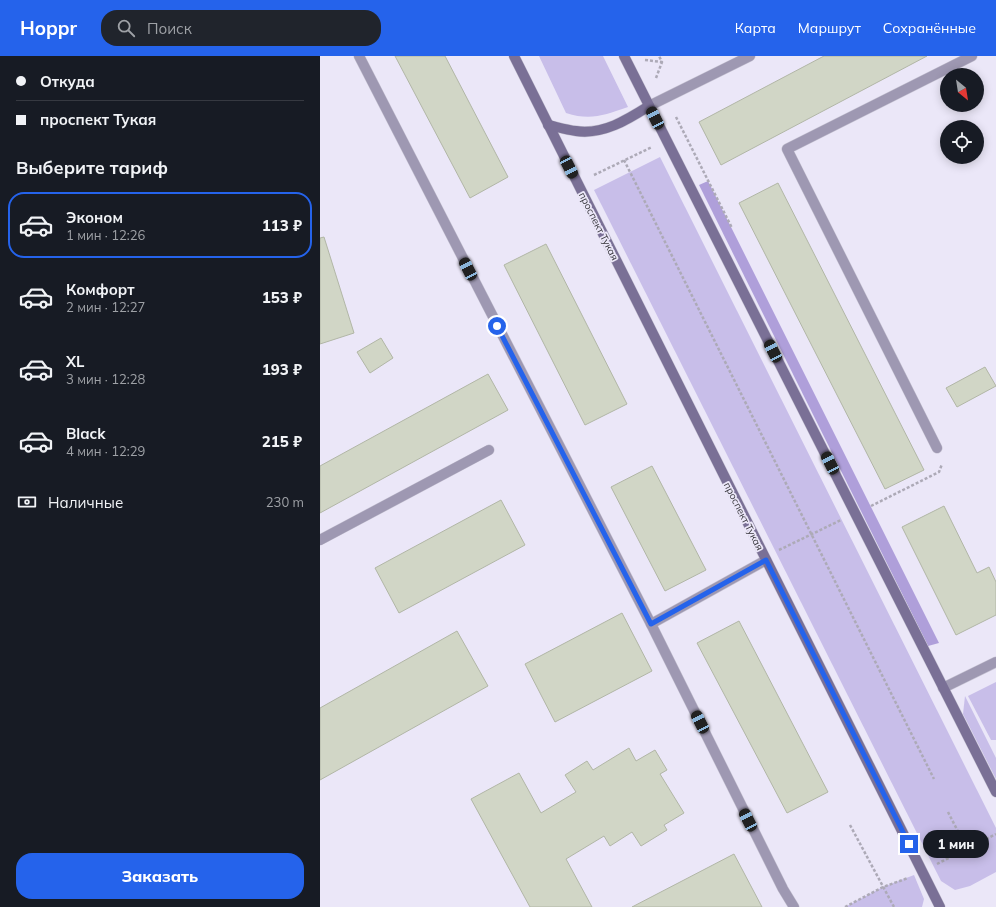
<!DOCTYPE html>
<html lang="ru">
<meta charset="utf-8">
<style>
body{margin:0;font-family:Mulish,sans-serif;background:#20242c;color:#f1f3f6;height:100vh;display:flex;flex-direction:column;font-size:15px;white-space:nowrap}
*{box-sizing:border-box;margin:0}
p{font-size:13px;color:#9ea1a6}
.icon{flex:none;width:22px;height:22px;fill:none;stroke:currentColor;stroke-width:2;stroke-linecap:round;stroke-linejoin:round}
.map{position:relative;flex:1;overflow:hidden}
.panel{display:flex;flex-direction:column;background:#171b24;width:320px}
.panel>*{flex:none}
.guide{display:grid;align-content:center;height:88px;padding:0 16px;background:#171b24}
.needle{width:26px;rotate:150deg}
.fabs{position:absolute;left:620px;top:12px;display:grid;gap:8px}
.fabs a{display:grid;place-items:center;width:44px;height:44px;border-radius:50%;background:#171b24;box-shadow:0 2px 10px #0003;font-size:20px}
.end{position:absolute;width:18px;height:18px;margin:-9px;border:5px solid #2563eb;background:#fff;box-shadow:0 0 0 2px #fff}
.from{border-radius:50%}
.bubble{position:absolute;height:28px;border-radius:14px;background:#171b24;box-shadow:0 2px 10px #0003;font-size:13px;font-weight:800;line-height:28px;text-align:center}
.car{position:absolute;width:12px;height:24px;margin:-12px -6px;border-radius:5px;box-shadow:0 0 3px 1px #0007;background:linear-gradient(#222 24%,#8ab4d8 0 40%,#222 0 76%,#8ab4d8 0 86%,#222 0)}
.guide b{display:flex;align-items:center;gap:14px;height:38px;font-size:15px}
.guide b+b{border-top:1px solid #363941}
.guide i{width:10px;height:10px;background:#f1f3f6}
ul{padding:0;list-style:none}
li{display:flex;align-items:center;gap:12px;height:66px;margin:0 8px 6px;padding:0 8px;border:2px solid transparent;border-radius:16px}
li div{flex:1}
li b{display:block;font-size:15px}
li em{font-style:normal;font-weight:800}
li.active{border-color:#2563eb}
li>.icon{width:36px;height:36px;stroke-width:1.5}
h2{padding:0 16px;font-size:18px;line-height:48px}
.pay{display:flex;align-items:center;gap:10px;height:44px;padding:0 16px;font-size:15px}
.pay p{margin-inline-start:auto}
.cta{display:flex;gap:8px;margin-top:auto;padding:8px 16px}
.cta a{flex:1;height:46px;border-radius:16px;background:#2563eb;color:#fff;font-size:16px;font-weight:800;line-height:46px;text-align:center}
header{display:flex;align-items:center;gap:24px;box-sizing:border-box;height:56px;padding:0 20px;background:#2563eb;color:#fff}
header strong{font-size:19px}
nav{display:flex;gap:22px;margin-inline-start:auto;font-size:14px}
.search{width:280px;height:36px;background:#20242c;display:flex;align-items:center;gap:10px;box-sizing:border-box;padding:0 14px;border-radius:16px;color:#9ea1a6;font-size:15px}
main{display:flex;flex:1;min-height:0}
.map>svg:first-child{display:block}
.green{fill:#c8bee9}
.forest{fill:#af9fda}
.building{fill:#d1d6c6;stroke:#b1b6a6}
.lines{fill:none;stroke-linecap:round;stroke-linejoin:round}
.service-casing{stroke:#c7c4d3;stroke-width:11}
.tertiary-casing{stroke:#c7c4d3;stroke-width:11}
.secondary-casing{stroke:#c7c4d3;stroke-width:11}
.path{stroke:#adaab7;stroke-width:2.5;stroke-dasharray:3 2;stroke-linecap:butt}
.service{stroke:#9e98b2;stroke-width:10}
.tertiary{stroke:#9e98b2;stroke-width:10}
.secondary{stroke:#7a7096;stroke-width:10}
.route{stroke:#2563eb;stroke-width:5}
.labels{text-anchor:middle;stroke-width:3.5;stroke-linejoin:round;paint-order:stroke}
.street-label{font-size:10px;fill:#38373d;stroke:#ebe7f8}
</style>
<header>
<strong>Hoppr</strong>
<div class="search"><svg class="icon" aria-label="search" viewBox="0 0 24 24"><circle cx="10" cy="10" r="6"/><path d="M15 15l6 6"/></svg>Поиск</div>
<nav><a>Карта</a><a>Маршрут</a><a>Сохранённые</a></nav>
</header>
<main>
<section class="panel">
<div class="guide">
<b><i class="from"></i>Откуда</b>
<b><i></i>проспект Тукая</b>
</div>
<h2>Выберите тариф</h2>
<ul>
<li class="active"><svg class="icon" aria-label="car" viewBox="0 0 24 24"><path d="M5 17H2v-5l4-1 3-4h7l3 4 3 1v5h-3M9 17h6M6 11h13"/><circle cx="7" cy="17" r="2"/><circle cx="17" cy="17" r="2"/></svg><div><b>Эконом</b><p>1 мин · 12:26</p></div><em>113 ₽</em></li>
<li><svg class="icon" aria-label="car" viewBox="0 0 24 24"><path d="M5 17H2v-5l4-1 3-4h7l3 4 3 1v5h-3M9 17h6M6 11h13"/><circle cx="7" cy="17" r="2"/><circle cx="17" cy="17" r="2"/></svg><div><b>Комфорт</b><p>2 мин · 12:27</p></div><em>153 ₽</em></li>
<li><svg class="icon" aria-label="car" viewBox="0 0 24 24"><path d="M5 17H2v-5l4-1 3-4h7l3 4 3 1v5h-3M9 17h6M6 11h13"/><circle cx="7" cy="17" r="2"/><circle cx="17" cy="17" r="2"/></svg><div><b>XL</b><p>3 мин · 12:28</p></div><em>193 ₽</em></li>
<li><svg class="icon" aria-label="car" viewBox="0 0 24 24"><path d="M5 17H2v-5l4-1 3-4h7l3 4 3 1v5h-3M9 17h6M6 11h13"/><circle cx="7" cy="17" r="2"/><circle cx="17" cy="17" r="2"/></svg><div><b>Black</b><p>4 мин · 12:29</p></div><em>215 ₽</em></li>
</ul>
<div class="pay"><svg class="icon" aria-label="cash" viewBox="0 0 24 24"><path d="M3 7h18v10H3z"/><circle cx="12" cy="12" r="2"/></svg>Наличные<p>230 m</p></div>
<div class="cta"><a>Заказать</a></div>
</section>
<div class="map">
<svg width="676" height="851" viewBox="0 0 676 851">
<rect width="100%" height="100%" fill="#ebe7f8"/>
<g class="green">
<path d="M 219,0 L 283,0 L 308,51 C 284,59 271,65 246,57 Z"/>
<path d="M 340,101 L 676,772 L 676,816 L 650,830 L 635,834 L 621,825 L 274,134 Z"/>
<path d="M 676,626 L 676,684 L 671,684 L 648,640 Z"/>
<path d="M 645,640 L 676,702 L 676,723 L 643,658 Z"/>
<path d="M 594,819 L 604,843 L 602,851 L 525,851 L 563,831 Z"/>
</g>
<path class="forest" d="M 388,125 L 619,587 L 608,590 L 379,129 Z"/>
<g class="building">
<path d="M 75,0 L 125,0 L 188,121 L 150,142 Z"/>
<path d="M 504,0 L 607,0 L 401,109 L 379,66 Z"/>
<path d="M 458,127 L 604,414 L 565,433 L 419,147 Z"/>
<path d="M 4,181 L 34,277 L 0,288 L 0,182 Z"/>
<path d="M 226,188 L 307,348 L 265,369 L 184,209 Z"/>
<path d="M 61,282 L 73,302 L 50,317 L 37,296 Z"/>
<path d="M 665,311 L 676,330 L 637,351 L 626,332 Z"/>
<path d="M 168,318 L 188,354 L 0,457 L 0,410 Z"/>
<path d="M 332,410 L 386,514 L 345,535 L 291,431 Z"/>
<path d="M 181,444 L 205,489 L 79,557 L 55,512 Z"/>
<path d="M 624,450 L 657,517 L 669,511 L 676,526 L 676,559 L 636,579 L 582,471 Z"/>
<path d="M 302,557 L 332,615 L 235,666 L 205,608 Z"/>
<path d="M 419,565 L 508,736 L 467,757 L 377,587 Z"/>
<path d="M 137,575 L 168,630 L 0,724 L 0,652 Z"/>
<path d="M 309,692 L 316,705 L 335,694 L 347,714 L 340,718 L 364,757 L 344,769 L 347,774 L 321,790 L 312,776 L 290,790 L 284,780 L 246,803 L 272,851 L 210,851 L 151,743 L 199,717 L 221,757 L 256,736 L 245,719 L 267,705 L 273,714 Z"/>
<path d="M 414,798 L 442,851 L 312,851 Z"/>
</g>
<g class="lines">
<defs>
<g id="service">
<path d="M 39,0 L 331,568 L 463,833 L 474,851"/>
<path d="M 617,392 L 467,93 L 652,0"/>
<path d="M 0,484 L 169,394"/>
<path d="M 331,568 L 446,504"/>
</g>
<g id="tertiary">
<path d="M 329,50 L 430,0"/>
<path d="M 623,632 L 676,606"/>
</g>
<g id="secondary">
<path d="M 194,0 L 620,851"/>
<path d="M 304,0 L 676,736"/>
<path d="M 228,69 C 237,71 247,74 256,75 C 283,79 307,64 329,50"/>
</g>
</defs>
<use href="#service" class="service-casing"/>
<use href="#tertiary" class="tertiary-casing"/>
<use href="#secondary" class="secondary-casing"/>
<g class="path">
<path d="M 325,4 L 342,6"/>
<path d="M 336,22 L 342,6 L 339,0"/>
<path d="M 356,61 L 412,172"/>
<path d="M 304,104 L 614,723"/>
<path d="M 274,119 L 332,91"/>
<path d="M 551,450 L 619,416 L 622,408"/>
<path d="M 459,494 L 521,464"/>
<path d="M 628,756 L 647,793"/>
<path d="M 530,769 L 574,851"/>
<path d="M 617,808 L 676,778"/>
<path d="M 525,851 L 563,831 L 588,822"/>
</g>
<use href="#service" class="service"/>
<use href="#tertiary" class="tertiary"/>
<use href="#secondary" class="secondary"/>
</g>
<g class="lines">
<path class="route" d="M 177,270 L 331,568 L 446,504 L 589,788"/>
</g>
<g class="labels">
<g class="street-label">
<text transform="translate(279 170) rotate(63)" y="4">проспект Тукая</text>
<text transform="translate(424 460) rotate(63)" y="4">проспект Тукая</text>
</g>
</g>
</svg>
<div class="fabs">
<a><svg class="needle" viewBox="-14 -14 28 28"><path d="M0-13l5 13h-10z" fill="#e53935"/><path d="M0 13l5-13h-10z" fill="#9ea1a6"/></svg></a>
<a><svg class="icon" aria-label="locate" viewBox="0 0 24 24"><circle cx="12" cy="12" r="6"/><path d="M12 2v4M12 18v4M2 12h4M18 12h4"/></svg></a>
</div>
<i class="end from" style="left:177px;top:270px"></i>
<i class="end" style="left:589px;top:788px"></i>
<div class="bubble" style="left:603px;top:774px;width:66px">1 мин</div>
<i class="car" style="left:335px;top:62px;rotate:333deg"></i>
<i class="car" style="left:249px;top:111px;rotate:153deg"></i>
<i class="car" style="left:148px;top:213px;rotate:333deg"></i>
<i class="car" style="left:453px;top:295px;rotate:333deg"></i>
<i class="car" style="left:510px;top:407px;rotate:333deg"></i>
<i class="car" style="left:380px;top:666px;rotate:333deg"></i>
<i class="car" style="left:428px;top:764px;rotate:333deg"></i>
</div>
</main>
